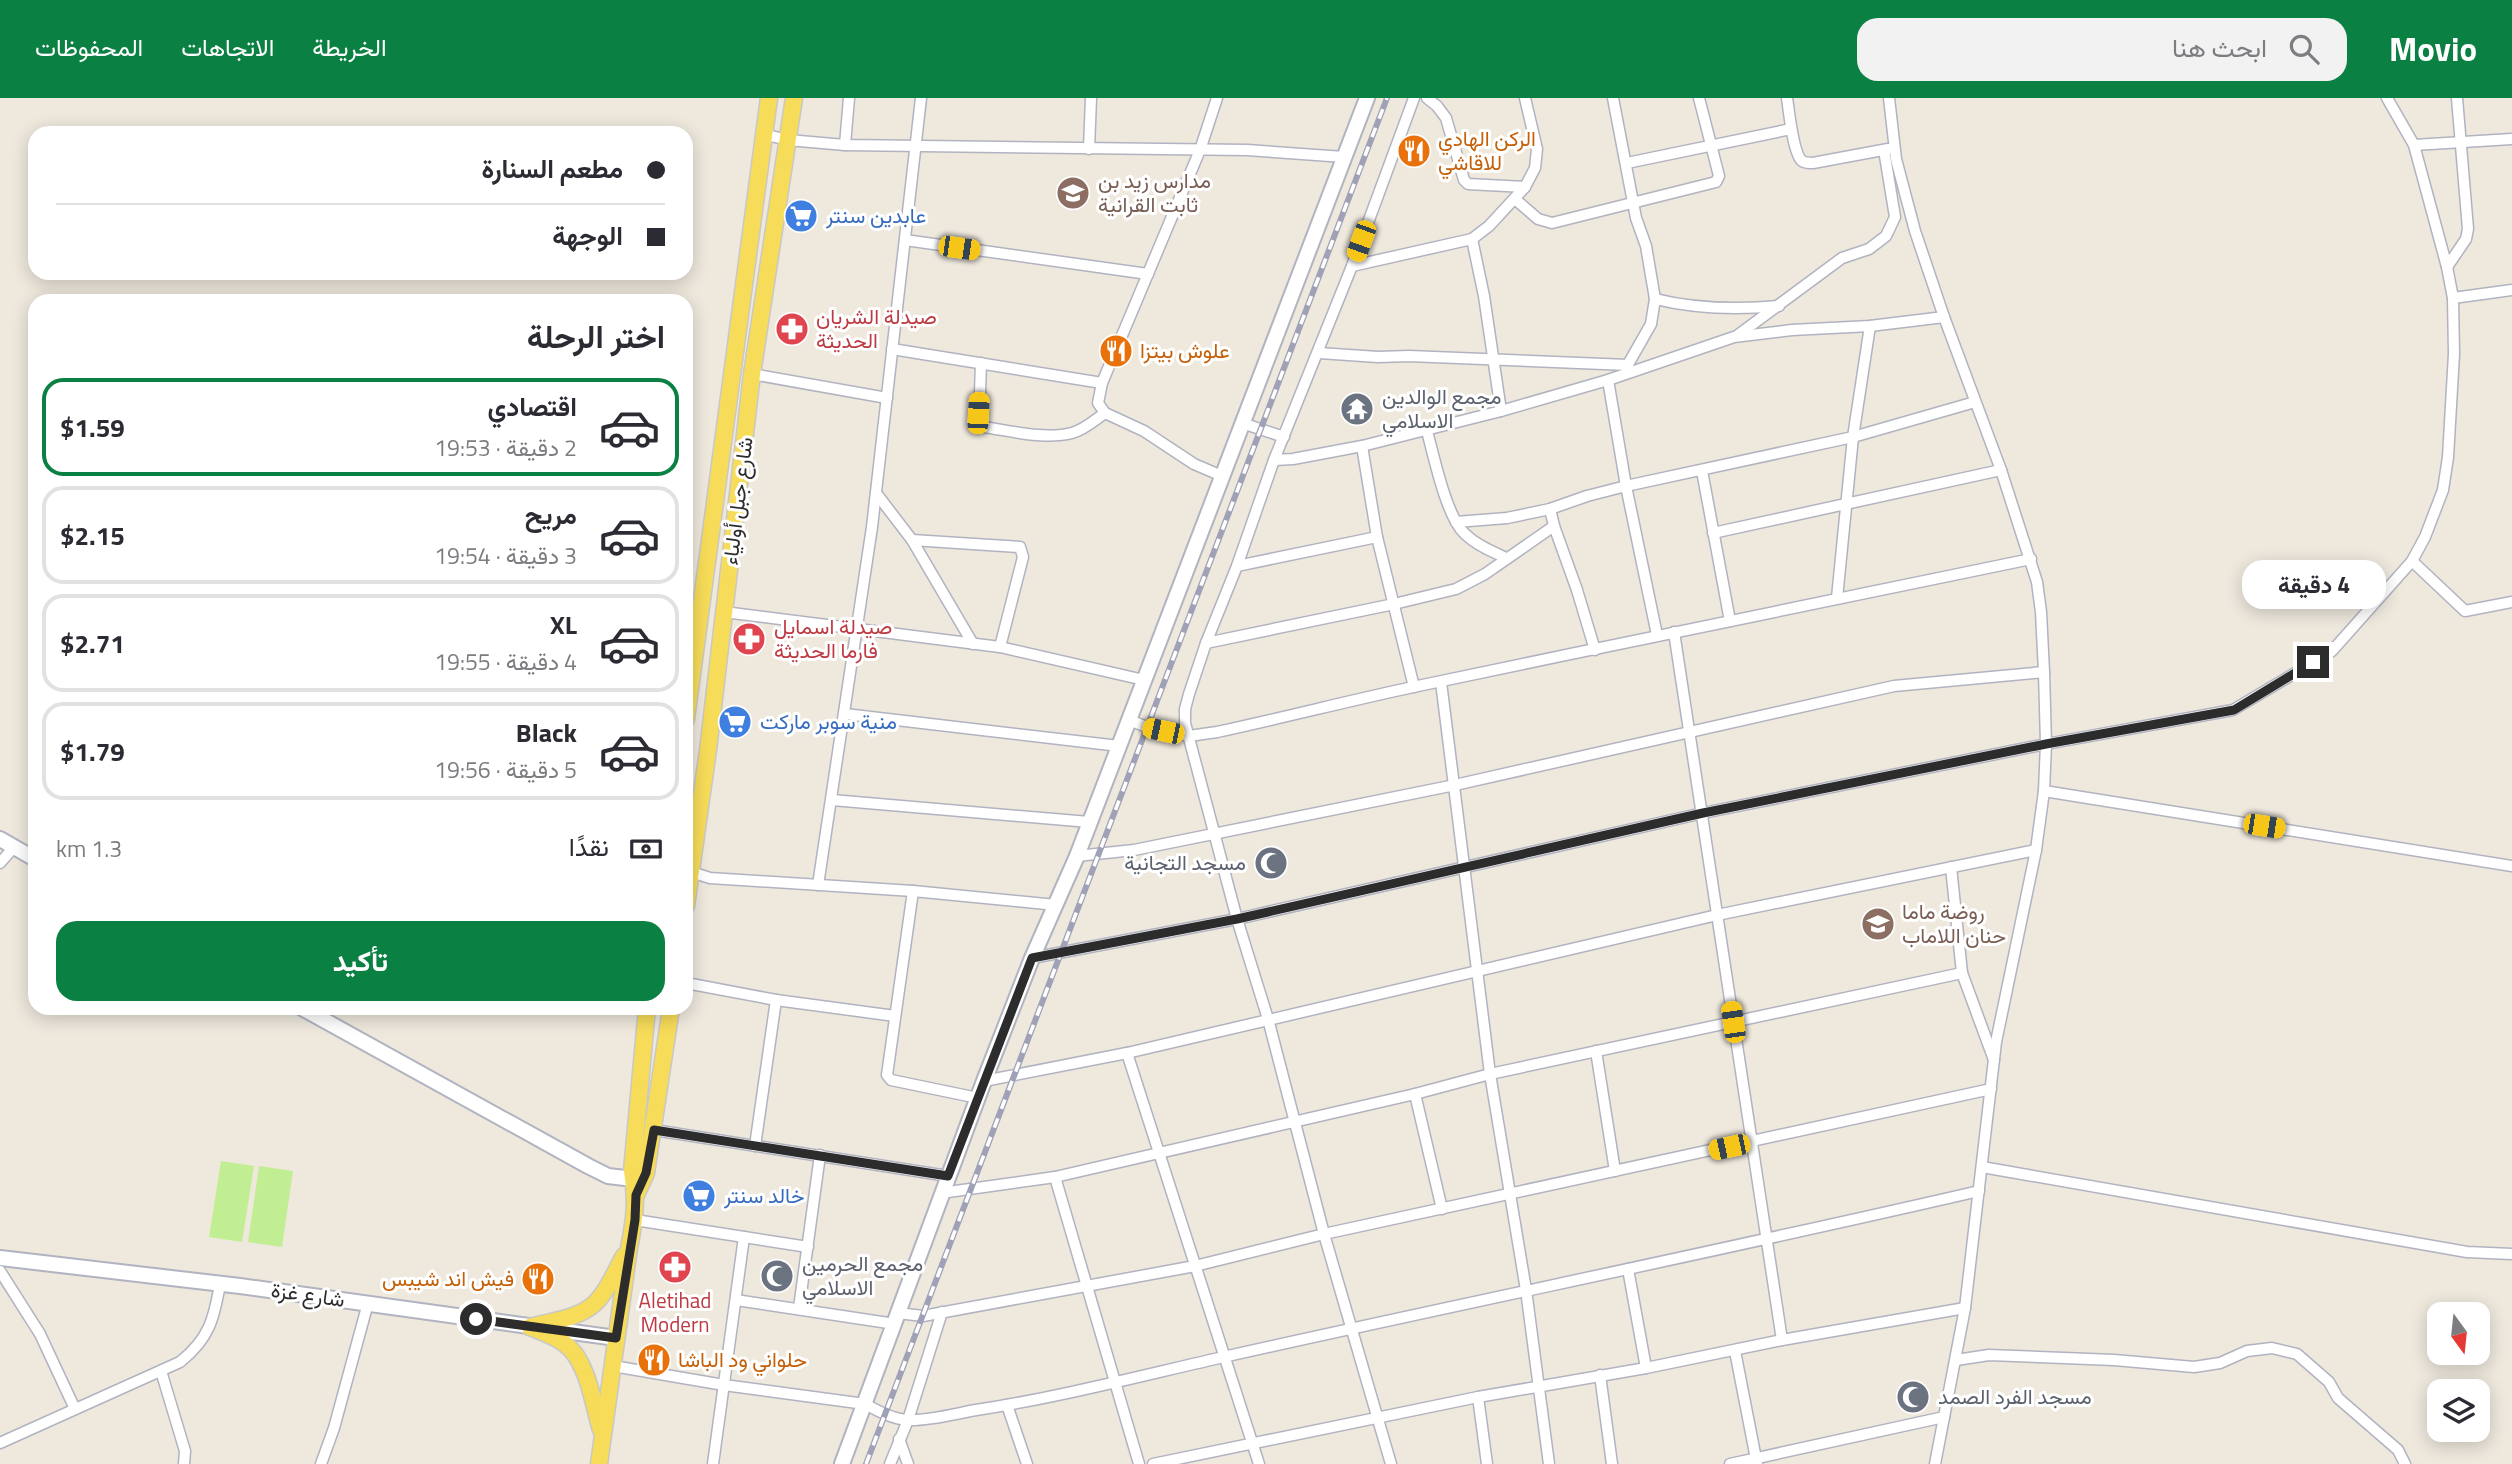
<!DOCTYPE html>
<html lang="ar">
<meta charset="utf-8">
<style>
body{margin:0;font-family:"Titillium Web",Vazirmatn,sans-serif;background:#f2f2f3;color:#2b2b33;direction:rtl;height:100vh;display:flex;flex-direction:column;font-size:26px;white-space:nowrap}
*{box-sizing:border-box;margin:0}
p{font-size:23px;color:#7c7c81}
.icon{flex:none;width:38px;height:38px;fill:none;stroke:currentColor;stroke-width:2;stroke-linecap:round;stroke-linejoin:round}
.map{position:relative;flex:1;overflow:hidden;direction:ltr}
.details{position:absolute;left:28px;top:196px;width:665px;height:721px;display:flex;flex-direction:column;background:#fff;border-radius:21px;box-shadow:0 4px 18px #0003;direction:rtl}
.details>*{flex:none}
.guide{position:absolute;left:28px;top:28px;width:665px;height:154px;border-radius:21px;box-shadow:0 4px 18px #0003;direction:rtl;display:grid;align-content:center;height:154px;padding:0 28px;background:#fff}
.needle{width:46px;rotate:165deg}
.buttons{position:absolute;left:2427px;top:1204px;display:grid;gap:14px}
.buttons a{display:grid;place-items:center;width:63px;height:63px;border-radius:14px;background:#fff;box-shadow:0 4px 18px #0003;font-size:35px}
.end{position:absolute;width:32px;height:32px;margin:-16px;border:9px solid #2c2c2c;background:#fff;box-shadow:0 0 0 4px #fff}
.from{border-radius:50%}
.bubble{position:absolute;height:49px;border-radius:21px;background:#fff;box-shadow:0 4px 18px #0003;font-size:23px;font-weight:700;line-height:49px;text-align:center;direction:rtl}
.car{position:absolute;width:21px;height:42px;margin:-21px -10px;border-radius:9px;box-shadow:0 0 5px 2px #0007;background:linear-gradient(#f5c518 24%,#345 0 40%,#f5c518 0 76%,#345 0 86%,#f5c518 0)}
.guide b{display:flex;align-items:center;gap:24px;height:66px;font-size:26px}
.guide b+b{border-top:2px solid #e1e1e2}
.guide i{width:18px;height:18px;background:#2b2b33}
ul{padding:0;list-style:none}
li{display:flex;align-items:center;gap:21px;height:98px;margin:0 14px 10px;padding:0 14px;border:4px solid #e1e1e2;border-radius:21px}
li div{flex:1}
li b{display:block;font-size:26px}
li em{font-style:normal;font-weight:700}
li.selected{border-color:#0b8043}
li>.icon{width:63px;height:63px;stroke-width:1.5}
h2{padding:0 28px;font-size:32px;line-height:84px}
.pay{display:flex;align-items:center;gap:18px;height:77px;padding:0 28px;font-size:26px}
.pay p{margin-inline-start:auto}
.button{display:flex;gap:14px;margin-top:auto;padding:14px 28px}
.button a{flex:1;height:80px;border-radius:21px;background:#0b8043;color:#fff;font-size:28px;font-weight:700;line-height:80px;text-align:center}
header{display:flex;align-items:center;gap:42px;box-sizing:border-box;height:98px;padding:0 35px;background:#0b8043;color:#fff}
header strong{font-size:33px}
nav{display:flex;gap:38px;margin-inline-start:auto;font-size:24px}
.search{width:490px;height:63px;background:#f2f2f3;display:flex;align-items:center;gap:18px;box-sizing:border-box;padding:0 24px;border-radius:21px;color:#7c7c81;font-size:26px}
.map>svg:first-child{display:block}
.pitch{fill:#c2ee93}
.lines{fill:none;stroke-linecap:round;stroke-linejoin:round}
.street-casing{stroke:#b1b3c0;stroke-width:13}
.secondary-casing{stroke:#b1b3c0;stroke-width:18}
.primary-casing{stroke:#c8c8c8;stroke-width:19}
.street{stroke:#fff;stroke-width:10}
.secondary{stroke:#fff;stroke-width:14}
.primary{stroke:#f7dc59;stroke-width:16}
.rail-casing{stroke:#9fa1b7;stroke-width:6}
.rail{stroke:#fff;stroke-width:3.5;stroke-dasharray:10;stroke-linecap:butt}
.route{stroke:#2c2c2c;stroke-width:9}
.labels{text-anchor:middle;stroke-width:6;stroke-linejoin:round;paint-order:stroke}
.food-label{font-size:21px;fill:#c56008;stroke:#fff;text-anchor:start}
.education-label{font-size:21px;fill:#785e54;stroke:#fff;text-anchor:start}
.shop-label{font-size:21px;fill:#366cbe;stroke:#fff;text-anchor:start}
.health-label{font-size:21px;fill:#be3a42;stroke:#fff;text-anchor:start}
.worship-label{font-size:21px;fill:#5b616d;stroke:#fff;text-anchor:start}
.street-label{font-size:21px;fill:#2c2c2c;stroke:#fff}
</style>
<header>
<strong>Movio</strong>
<div class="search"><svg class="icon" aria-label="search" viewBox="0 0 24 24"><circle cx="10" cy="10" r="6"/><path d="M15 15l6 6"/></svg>ابحث هنا</div>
<nav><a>الخريطة</a><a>الاتجاهات</a><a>المحفوظات</a></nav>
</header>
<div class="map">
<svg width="2512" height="1366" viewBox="0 0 2512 1366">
<rect width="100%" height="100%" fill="#eee8dd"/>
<g class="pitch">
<path d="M 221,1063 L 254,1068 L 242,1144 L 209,1139 Z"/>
<path d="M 259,1068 L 293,1073 L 282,1149 L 248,1144 Z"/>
</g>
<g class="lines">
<defs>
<g id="street">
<path d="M 1217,0 L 1200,52 L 1102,285 L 1098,305 L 1105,315 L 1144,333 L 1194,366 L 1222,378"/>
<path d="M 1427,0 L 1437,8 L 1446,20 L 1464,82 L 1468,86 L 1525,89"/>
<path d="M 1613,0 L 1636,120 L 1646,148 L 1655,201 L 1651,226 L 1626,270"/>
<path d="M 1787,0 C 1789,13 1793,55 1802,63 C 1805,65 1809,65 1813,65 L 1888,51"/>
<path d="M 1889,0 L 1896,61 L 1915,133 L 1944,219 L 2001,372 L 2037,484 L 2041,514 L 2044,574 L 2046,646 L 2044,693 L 2036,752 L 1996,944 L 1965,1210 L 1935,1366"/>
<path d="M 763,36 L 788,42 L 845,47 L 1247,52 L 1344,59"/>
<path d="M 845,47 L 849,0"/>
<path d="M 2414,47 L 2512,41"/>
<path d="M 1089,51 L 1091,0"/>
<path d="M 1627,65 L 1791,31"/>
<path d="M 1515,101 L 1538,121 L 1552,125 L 1716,84 L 1719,78 L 1699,0"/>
<path d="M 1472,141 L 1484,198 L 1501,313"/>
<path d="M 905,142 L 1148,176"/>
<path d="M 1352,168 L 1472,141 L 1489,128 L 1525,89 L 1535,70 L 1537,51 L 1525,0"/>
<path d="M 2447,169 L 2466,141 L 2468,131 L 2457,0"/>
<path d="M 2453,200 L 2512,192"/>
<path d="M 1655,201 C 1696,211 1736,212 1779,208"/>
<path d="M 1738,237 L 1842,160 L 1869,151 L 1886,138 L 1895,119 L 1884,52"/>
<path d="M 892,251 L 1102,285"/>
<path d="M 1319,255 L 1378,259 L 1409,258 L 1628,267"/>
<path d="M 981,265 L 979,324 L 984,329 C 1011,333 1045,342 1072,335 C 1084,332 1095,322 1105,315"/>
<path d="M 752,276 L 887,300"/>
<path d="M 1608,282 L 1626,388 L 1657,537"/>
<path d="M 1242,325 L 1284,339"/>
<path d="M 1427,333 C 1434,359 1446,417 1464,435 C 1476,447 1491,453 1506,460"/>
<path d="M 1362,348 L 1377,439 L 1414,589"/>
<path d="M 1274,362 L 1293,361 L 1362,348 L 1501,313 L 1608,282 L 1734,239 L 1792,232 L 1870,228 L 1944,219"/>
<path d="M 1702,373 L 1730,523"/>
<path d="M 876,395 L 912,442 L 973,546"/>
<path d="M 1550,411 L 1554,428 L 1577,492 L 1595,552"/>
<path d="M 1456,424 L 1507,420 L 1550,411 L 1587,398 L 1626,388 L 1853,339 L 1975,304"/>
<path d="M 1713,435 L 2001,372"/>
<path d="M 912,442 L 1020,449 L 1023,459 L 1000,549"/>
<path d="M 2412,463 L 2465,513 L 2512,504"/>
<path d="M 1237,468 L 1377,439"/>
<path d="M 1837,500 L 1853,339 L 1870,228"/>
<path d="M 724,514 L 1000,549 L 1144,582"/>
<path d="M 1674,534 L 1782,1242"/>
<path d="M 1206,545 L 1394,506 L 1456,491 L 1485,476 L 1554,428"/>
<path d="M 1441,584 L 1490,976 L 1526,1192 L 1549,1366"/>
<path d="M 845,616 L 1119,648"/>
<path d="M 1129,622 L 1147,629 L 1189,638 L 1217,634 C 1282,620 1348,603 1413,589 C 1619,546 1825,502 2031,461"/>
<path d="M 2044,693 L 2512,768"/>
<path d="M 832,702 L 1089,724"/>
<path d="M 1077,758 L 1134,752 L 1455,687 L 1894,588 L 2044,574"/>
<path d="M 0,765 L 14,749"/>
<path d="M 1951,769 L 1962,875 L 1994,962"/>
<path d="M 691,774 L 710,780 L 913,793 L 1056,807"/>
<path d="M 818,787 L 872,429 L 921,0"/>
<path d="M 913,793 L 887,977 L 891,982 L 978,1000"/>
<path d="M 1032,860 L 1237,821 L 1703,715 L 2046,646 L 2233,612 L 2332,553 L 2412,463 L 2425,439 L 2443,392 L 2448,359 L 2454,256 L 2453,200 L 2447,169 L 2414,47 L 2387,0"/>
<path d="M 686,885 L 776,902 L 895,918"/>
<path d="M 1596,953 L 1615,1073"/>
<path d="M 1127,955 L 1259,1366"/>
<path d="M 984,983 L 1127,955 L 1717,817 L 2036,752"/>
<path d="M 1415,996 L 1442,1111"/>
<path d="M 654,1032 L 948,1078"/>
<path d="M 755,1048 L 776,902"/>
<path d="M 1982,1069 L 2467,1154 L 2512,1156"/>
<path d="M 1055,1079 L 1139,1366"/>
<path d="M 941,1095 L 1055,1079 L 1415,996 L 1490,976 L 1962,875"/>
<path d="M 635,1122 L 808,1149"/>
<path d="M 1628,1171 L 1646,1270"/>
<path d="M 0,1173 L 40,1236 L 75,1311"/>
<path d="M 736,1202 L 895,1226"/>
<path d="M 799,1210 L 820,1057"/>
<path d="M 898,1215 L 923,1218 L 1195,1168 L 1324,1136 L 1991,991"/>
<path d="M 1735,1253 L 1757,1366"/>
<path d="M 1956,1262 L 1989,1257 L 2114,1262 L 2194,1269 L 2220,1265 L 2247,1253 L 2272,1250 L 2297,1256 L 2329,1284 L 2338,1300 L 2398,1352 L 2405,1366"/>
<path d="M 613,1268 L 724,1287 L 865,1306 C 878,1313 892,1321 908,1322 C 929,1323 954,1316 976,1312 C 1061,1299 1144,1277 1228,1258 C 1478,1202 1729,1151 1979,1093"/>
<path d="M 161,1273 L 185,1353 L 184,1366"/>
<path d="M 1600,1277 L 1612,1366"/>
<path d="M 1478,1299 L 1487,1366"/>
<path d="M 1007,1307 L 1027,1366"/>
<path d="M 899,1341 L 908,1366"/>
<path d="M 0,1345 L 180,1264 C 209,1241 214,1221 220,1186"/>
<path d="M 321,1366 L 334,1330 L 368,1205"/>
<path d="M 713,1366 L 744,1139"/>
<path d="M 890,1366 L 908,1322 L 942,1214"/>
<path d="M 1153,1366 L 1478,1299 L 1646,1270 L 1782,1242 L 1965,1210"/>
<path d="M 1391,1366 L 1324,1136 L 1268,921 L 1237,821 L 1185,625 L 1185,611 L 1189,596 L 1206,545 L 1237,468 L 1274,362 L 1352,168 L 1414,0"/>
<path d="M 1730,1366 L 1944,1319"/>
</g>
<g id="secondary">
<path d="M 0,741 L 35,761"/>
<path d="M 302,910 L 588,1068 L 608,1078 L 642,1082"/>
<path d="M 0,1160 L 240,1188 L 616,1240"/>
<path d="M 842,1366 L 984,983 L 1032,860 L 1077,758 L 1367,0"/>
</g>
<g id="primary">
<path d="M 686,621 L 769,0"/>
<path d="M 686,808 L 708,652 L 752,276 L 794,0"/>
<path d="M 636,1097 L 646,1075 L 671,910"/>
<path d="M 530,1229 C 542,1234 555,1238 565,1246 C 588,1263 593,1306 601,1332"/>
<path d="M 530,1229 C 552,1223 583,1220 598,1202 C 609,1190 616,1172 624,1158"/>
<path d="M 599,1366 L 629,1150 C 635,1121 637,1102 632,1073 L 647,910"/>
</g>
</defs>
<use href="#street" class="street-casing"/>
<use href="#secondary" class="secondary-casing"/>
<use href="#primary" class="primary-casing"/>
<use href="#street" class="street"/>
<use href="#secondary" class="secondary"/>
<use href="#primary" class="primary"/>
<defs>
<path id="rail" d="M 866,1366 L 1387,0"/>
</defs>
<use href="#rail" class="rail-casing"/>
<use href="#rail" class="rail"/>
</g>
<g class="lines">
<path class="route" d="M 476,1221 L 616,1240 L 635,1122 L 636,1097 L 646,1075 L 654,1032 L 948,1078 L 1032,860 L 1237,821 L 1703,715 L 2046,646 L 2234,612 L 2313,564"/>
</g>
<defs>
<symbol id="restaurant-disc" viewBox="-11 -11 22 22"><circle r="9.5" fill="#e8710a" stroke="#fff"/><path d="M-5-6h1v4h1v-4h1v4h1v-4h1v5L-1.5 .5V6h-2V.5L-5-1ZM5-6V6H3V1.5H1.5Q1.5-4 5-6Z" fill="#fff"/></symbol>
<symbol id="school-disc" viewBox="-11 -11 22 22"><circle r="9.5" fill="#8d6e63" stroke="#fff"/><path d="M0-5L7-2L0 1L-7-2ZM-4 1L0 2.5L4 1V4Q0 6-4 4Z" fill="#fff"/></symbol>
<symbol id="supermarket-disc" viewBox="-11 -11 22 22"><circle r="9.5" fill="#3f7fe0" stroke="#fff"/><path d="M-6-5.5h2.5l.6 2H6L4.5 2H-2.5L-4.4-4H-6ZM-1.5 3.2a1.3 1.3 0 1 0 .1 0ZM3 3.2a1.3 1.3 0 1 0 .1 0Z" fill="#fff"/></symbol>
<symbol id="pharmacy-disc" viewBox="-11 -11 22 22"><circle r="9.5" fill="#e0444e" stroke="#fff"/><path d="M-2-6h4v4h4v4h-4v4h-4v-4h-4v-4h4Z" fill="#fff"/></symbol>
<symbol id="temple-disc" viewBox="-11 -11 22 22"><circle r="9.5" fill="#6b7280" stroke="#fff"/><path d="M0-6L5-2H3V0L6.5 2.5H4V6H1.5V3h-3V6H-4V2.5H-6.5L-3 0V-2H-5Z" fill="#fff"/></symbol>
<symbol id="mosque-disc" viewBox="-11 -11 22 22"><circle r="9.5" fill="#6b7280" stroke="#fff"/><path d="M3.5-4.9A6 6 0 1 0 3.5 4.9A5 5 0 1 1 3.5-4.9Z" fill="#fff"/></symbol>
</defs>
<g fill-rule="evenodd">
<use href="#restaurant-disc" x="1395" y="34" width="38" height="38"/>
<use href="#school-disc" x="1054" y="76" width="38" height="38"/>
<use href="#supermarket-disc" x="782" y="99" width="38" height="38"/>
<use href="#pharmacy-disc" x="773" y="212" width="38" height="38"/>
<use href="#restaurant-disc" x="1097" y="234" width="38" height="38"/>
<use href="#temple-disc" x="1338" y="292" width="38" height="38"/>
<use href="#pharmacy-disc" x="730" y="522" width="38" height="38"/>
<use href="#supermarket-disc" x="716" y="605" width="38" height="38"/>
<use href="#mosque-disc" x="1252" y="746" width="38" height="38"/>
<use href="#school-disc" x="1859" y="807" width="38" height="38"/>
<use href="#supermarket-disc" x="680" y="1079" width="38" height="38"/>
<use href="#pharmacy-disc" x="656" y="1150" width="38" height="38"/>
<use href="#mosque-disc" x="758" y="1159" width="38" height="38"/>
<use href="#restaurant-disc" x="519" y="1162" width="38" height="38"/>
<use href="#restaurant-disc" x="635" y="1243" width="38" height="38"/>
<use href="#mosque-disc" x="1894" y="1280" width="38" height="38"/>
</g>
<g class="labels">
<g class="food-label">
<text x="1438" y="48">الركن الهادي<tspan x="1438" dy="24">للاقاشي</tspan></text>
<text x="1140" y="260">علوش بيتزا</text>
<text x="514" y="1188" text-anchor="end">فيش اند شيبس</text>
<text x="678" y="1269">حلواني ود الباشا</text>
</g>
<g class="education-label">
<text x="1098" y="90">مدارس زيد بن<tspan x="1098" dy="24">ثابت القرانية</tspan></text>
<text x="1902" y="821">روضة ماما<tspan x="1902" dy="24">حنان اللاماب</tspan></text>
</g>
<g class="shop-label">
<text x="826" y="125">عابدين سنتر</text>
<text x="760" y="631">منية سوبر ماركت</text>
<text x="724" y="1105">خالد سنتر</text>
</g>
<g class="health-label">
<text x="816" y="226">صيدلة الشريان<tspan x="816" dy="24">الحديثة</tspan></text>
<text x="774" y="536">صيدلة اسمايل<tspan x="774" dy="24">فارما الحديثة</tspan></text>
<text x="675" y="1210" text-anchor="middle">Aletihad<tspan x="675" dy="24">Modern</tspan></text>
</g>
<g class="worship-label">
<text x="1382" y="306">مجمع الوالدين<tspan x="1382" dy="24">الاسلامي</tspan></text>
<text x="1246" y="772" text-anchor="end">مسجد التجانية</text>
<text x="802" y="1173">مجمع الحرمين<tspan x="802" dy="24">الاسلامي</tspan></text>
<text x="1938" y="1306">مسجد الفرد الصمد</text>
</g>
<g class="street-label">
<text transform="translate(738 403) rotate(-83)" y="7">شارع جبل أولياء</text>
<text transform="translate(308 1197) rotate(8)" y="7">شارع غزة</text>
</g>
</g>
</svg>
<div class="buttons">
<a><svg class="needle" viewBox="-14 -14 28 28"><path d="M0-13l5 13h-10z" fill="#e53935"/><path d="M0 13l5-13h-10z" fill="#7c7c81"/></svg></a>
<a><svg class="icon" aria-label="layers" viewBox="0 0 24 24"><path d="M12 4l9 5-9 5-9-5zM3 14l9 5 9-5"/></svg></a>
</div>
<i class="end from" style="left:476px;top:1221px"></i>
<i class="end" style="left:2313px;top:564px"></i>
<div class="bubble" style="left:2242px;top:462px;width:144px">4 دقيقة</div>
<i class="car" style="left:1361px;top:143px;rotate:200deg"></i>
<i class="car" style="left:959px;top:150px;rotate:98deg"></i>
<i class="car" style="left:978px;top:315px;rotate:3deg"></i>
<i class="car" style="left:1163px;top:633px;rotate:282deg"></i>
<i class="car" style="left:2264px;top:728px;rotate:99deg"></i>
<i class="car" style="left:1733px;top:924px;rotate:352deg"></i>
<i class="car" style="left:1729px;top:1049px;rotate:258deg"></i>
<div class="guide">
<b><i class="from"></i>مطعم السنارة</b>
<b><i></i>الوجهة</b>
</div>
<section class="details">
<h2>اختر الرحلة</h2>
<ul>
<li class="selected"><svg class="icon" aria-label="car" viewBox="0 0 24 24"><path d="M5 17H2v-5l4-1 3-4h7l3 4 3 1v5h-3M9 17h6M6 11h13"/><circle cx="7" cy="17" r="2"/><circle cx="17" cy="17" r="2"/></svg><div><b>اقتصادي</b><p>2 دقيقة · 19:53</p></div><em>$1.59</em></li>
<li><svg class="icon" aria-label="car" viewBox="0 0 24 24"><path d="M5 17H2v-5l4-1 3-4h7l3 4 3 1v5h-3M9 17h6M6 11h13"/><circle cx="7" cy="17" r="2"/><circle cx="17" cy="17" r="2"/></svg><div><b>مريح</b><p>3 دقيقة · 19:54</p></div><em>$2.15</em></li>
<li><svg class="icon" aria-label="car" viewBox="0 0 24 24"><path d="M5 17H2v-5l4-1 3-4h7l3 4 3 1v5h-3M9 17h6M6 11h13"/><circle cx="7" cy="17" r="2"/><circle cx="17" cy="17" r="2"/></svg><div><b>XL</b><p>4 دقيقة · 19:55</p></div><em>$2.71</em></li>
<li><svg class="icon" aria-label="car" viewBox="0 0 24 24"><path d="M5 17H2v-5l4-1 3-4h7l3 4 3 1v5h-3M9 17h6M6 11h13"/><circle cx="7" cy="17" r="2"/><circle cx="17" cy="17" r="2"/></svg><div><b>Black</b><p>5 دقيقة · 19:56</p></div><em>$1.79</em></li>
</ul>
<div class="pay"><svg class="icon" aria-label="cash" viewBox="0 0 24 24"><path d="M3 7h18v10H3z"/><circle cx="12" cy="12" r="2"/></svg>نقدًا<p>1.3 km</p></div>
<div class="button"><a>تأكيد</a></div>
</section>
</div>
